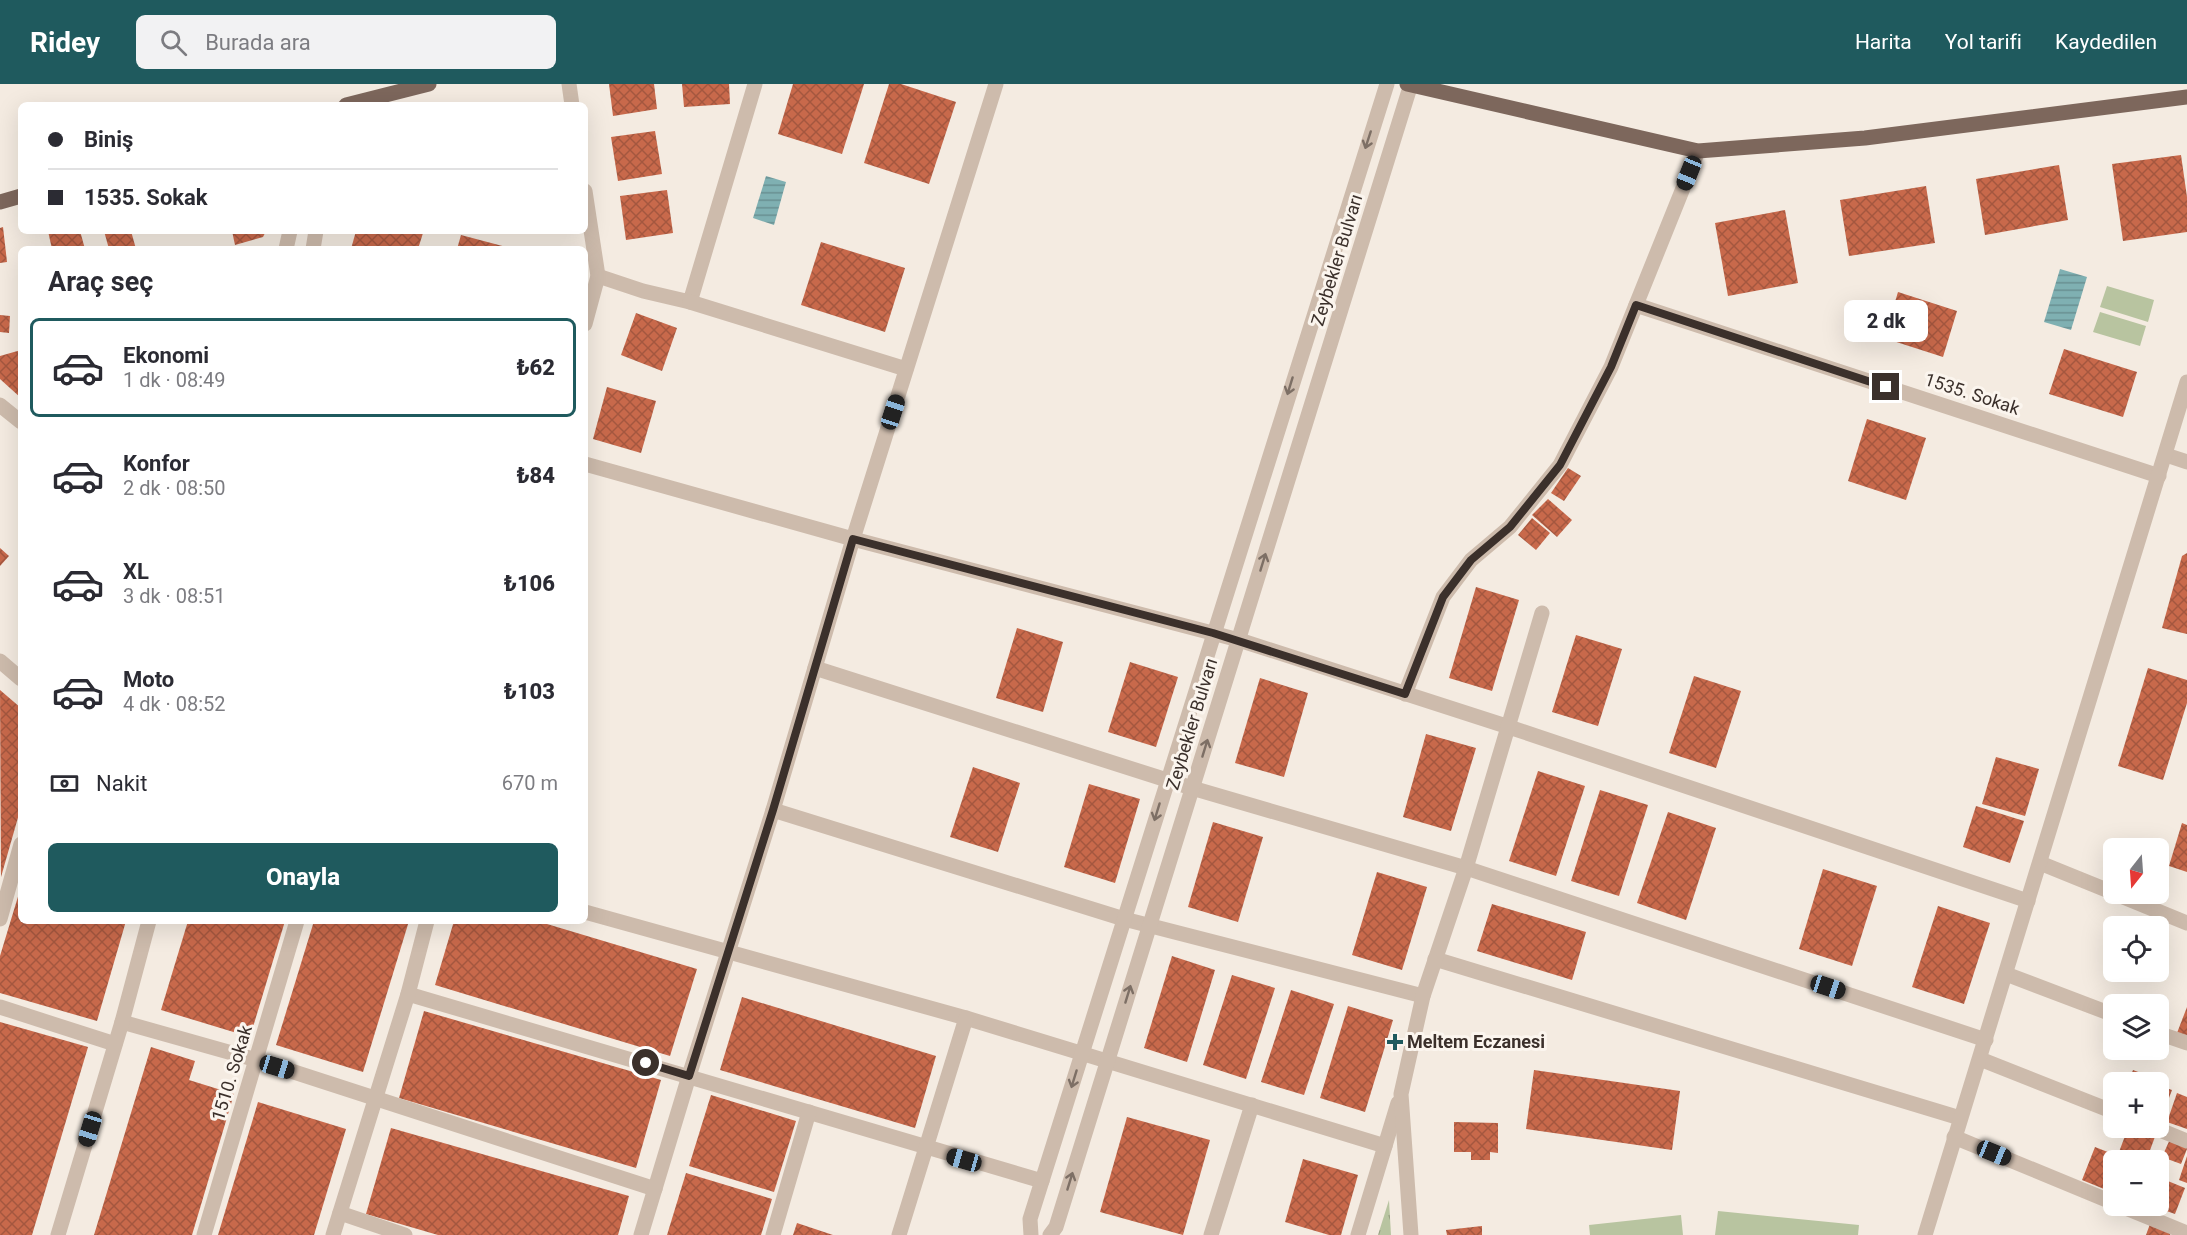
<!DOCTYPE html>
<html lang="tr">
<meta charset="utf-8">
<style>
body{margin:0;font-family:Roboto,sans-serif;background:#f2f2f3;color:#2b2b33;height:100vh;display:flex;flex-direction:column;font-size:22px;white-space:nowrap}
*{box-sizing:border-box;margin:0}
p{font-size:20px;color:#7c7c81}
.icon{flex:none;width:33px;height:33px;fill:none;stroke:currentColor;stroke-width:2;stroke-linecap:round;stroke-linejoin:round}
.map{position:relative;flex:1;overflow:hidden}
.details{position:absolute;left:18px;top:162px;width:570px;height:678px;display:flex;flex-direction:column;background:#fff;border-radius:9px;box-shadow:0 6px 24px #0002}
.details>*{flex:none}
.top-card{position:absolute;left:18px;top:18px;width:570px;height:132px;border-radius:9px;box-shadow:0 6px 24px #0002;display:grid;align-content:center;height:132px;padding:0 30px;background:#fff}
.needle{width:39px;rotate:197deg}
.buttons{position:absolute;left:2103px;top:754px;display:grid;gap:12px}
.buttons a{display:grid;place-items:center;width:66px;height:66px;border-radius:9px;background:#fff;box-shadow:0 6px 24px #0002;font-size:30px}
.end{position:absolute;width:27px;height:27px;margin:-14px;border:8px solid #3b302b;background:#fff;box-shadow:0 0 0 3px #fff}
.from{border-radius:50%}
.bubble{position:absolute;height:42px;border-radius:9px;background:#fff;box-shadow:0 6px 24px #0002;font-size:20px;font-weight:800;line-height:42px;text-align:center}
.car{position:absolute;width:18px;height:36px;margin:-18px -9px;border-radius:8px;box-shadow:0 0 4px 2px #0007;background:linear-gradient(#222 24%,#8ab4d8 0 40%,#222 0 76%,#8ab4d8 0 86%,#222 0)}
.top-card b{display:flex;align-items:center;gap:21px;height:57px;font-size:22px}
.top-card b+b{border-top:2px solid #e1e1e2}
.top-card i{width:15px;height:15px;background:#2b2b33}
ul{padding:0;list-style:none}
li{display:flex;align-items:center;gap:18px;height:99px;margin:0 12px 9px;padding:0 18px;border:3px solid transparent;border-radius:9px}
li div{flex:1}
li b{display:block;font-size:22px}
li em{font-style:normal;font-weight:800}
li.current{border-color:#1f5a5e}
li>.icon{width:54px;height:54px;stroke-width:1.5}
h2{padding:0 30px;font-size:27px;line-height:72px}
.pay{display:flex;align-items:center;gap:15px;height:66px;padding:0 30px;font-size:22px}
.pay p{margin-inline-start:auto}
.button{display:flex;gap:12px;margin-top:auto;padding:12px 30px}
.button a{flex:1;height:69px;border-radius:9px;background:#1f5a5e;color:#fff;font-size:24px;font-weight:800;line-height:69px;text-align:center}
header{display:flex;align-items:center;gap:36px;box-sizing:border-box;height:84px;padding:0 30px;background:#1f5a5e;color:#fff}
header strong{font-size:28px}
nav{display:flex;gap:33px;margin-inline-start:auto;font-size:21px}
.search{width:420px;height:54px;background:#f2f2f3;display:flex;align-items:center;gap:15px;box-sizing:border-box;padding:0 21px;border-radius:9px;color:#7c7c81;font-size:22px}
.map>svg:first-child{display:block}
.grass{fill:#b8c4a0}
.park{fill:url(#park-tufts)}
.water{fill:url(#water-rules)}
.building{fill:url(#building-cross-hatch)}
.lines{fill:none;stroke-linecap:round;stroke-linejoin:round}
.minor{stroke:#cdbbac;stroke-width:15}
.major{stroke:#7d675c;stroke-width:15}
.oneway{stroke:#7d6f65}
.route{stroke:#3b302b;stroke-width:8}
.poi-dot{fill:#1f5a5e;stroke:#fbf5ee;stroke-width:2}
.labels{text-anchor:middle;stroke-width:6;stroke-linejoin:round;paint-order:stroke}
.street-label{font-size:18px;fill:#3b302b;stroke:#fbf5ee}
.poi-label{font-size:18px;font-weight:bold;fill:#3b302b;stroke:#fbf5ee;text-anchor:start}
</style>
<header>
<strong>Ridey</strong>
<div class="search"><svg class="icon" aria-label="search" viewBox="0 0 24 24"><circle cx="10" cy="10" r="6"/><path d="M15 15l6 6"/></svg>Burada ara</div>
<nav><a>Harita</a><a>Yol tarifi</a><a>Kaydedilen</a></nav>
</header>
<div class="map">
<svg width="2187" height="1151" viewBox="0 0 2187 1151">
<defs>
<pattern id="park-tufts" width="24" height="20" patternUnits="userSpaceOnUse" patternTransform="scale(1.5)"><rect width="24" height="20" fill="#b8c4a0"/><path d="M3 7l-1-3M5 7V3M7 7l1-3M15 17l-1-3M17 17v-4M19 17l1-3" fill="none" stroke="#97a083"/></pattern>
<pattern id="water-rules" width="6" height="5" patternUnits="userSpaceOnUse" patternTransform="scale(1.5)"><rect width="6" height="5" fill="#7fb0b2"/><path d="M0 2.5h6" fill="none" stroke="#699091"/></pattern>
<pattern id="building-cross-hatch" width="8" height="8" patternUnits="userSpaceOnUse" patternTransform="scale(1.5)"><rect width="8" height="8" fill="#c8694b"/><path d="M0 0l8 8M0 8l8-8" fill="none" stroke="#a4573f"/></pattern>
</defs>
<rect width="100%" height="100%" fill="#f4ebe1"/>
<g class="grass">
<path d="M 2107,202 L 2154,216 L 2148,238 L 2100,223 Z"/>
<path d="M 2100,228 L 2146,242 L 2140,262 L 2093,248 Z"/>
<path d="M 1718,1127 L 1859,1141 L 1858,1151 L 1715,1151 Z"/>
<path d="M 1681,1131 L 1683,1151 L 1590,1151 L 1589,1141 Z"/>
</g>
<path class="park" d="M 1389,1116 L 1391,1151 L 1378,1151 Z"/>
<g class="water">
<path d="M 766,92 L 786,98 L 774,141 L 753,134 Z"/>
<path d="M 2060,185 L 2087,193 L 2071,246 L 2044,238 Z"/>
</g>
<g class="building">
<path d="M 609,0 L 654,0 L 657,25 L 613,32 Z"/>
<path d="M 682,0 L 729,0 L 730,20 L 684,23 Z"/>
<path d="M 793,0 L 864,0 L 842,70 L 778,50 Z"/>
<path d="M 889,0 L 901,0 L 956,18 L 929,100 L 864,79 Z"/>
<path d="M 655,47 L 662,90 L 618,97 L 611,53 Z"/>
<path d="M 2181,71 L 2187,113 L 2187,148 L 2123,157 L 2112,80 Z"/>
<path d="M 2059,81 L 2068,136 L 1985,151 L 1976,95 Z"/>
<path d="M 1926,102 L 1935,159 L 1849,172 L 1840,116 Z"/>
<path d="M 667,106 L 673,149 L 626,156 L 620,112 Z"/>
<path d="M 1785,126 L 1798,199 L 1728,212 L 1715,139 Z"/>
<path d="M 3,143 L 7,178 L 0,179 L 0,144 Z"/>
<path d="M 48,147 L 80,147 L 85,165 L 52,165 Z"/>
<path d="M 104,147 L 131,147 L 136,165 L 109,165 Z"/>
<path d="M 232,147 L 266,147 L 263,153 L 235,161 Z"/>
<path d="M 356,147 L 417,147 L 423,149 L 418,165 L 351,165 Z"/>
<path d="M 461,151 L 510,164 L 509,165 L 457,165 Z"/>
<path d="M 821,158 L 905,184 L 885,248 L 801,221 Z"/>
<path d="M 1898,208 L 1957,227 L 1943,273 L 1884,254 Z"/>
<path d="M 636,229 L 677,244 L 662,287 L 621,271 Z"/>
<path d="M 0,231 L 10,232 L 9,249 L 0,248 Z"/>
<path d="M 2064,265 L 2137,288 L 2123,333 L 2049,310 Z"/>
<path d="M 21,266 L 21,314 L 0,295 L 0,272 Z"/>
<path d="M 607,303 L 656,317 L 641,369 L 593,355 Z"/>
<path d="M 1867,335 L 1926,354 L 1906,416 L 1848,397 Z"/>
<path d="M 1568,384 L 1581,392 L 1564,417 L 1551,409 Z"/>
<path d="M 1548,415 L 1572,436 L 1557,453 L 1532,431 Z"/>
<path d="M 1532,434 L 1550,449 L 1536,466 L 1518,451 Z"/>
<path d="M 0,464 L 9,472 L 0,482 Z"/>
<path d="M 2187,469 L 2187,550 L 2162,544 L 2182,472 Z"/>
<path d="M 1476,503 L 1519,516 L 1492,607 L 1449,594 Z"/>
<path d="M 1017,544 L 1063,558 L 1043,628 L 996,614 Z"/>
<path d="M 1576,551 L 1622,565 L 1598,642 L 1552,628 Z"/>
<path d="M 1130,578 L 1178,593 L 1156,663 L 1108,648 Z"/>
<path d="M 2148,584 L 2187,596 L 2187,619 L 2163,696 L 2118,682 Z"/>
<path d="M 1694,592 L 1741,607 L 1716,684 L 1669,669 Z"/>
<path d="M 1260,594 L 1308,609 L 1284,693 L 1235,679 Z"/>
<path d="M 0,606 L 21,624 L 21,723 L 1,793 Z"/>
<path d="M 1426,650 L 1476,664 L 1451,747 L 1403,733 Z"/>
<path d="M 1996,673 L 2039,685 L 2025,732 L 1982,720 Z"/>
<path d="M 973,683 L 1020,699 L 998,768 L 950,753 Z"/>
<path d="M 1538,687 L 1585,702 L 1556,792 L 1509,777 Z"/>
<path d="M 1089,700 L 1140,715 L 1115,799 L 1064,783 Z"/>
<path d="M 1600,706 L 1648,721 L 1619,812 L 1571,797 Z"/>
<path d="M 1976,722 L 2024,737 L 2010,779 L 1963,763 Z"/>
<path d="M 1668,728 L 1716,744 L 1686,836 L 1637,819 Z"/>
<path d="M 1213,738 L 1263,753 L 1238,838 L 1188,823 Z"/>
<path d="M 2182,739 L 2187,741 L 2187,788 L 2169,782 Z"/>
<path d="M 1823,785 L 1877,802 L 1852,882 L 1799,865 Z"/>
<path d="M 1377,788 L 1427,803 L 1402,886 L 1352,871 Z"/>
<path d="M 20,806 L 21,837 L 126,837 L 97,937 L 0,909 L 0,872 Z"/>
<path d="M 1492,820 L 1586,848 L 1572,896 L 1477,867 Z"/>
<path d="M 1938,822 L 1990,839 L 1964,920 L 1912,903 Z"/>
<path d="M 188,837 L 285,837 L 250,953 L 161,926 Z"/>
<path d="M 314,837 L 409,837 L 363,988 L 276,961 Z"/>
<path d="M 454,837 L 537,837 L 697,885 L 670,972 L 435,901 Z"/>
<path d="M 1172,872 L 1215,886 L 1187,978 L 1144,964 Z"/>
<path d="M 1232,891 L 1275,904 L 1246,995 L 1203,981 Z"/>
<path d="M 1291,906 L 1334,920 L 1304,1011 L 1261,998 Z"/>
<path d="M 742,913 L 936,972 L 915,1044 L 720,986 Z"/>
<path d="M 1348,922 L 1393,936 L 1365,1028 L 1320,1014 Z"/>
<path d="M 2187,923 L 2187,953 L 2177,949 Z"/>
<path d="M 424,927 L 661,996 L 636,1084 L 399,1014 Z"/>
<path d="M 0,938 L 88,963 L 32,1151 L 0,1151 Z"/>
<path d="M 151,963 L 195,977 L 189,996 L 234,1010 L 192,1151 L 94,1151 Z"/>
<path d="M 1534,986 L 1680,1007 L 1672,1066 L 1526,1045 Z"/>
<path d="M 2133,986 L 2154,994 L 2152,999 L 2128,999 Z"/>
<path d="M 2158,1001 L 2172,1006 L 2161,1035 L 2158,1034 Z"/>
<path d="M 2177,1009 L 2187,1013 L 2187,1045 L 2167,1038 Z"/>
<path d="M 711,1011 L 796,1037 L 774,1108 L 689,1082 Z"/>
<path d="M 258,1018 L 346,1045 L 314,1151 L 218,1151 Z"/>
<path d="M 1127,1033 L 1210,1056 L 1183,1151 L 1100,1128 Z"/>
<path d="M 1454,1038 L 1498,1039 L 1498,1069 L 1490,1068 L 1490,1076 L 1471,1076 L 1471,1068 L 1454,1068 Z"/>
<path d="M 391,1044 L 629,1112 L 618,1151 L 438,1151 L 366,1130 Z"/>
<path d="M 2128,1044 L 2138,1044 L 2156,1050 L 2146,1077 L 2119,1068 Z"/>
<path d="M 2171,1053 L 2187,1059 L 2187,1065 L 2181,1080 L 2162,1073 Z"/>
<path d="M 2095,1063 L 2123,1074 L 2121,1077 L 2114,1077 L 2114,1096 L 2109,1107 L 2082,1096 Z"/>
<path d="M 2187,1072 L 2187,1099 L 2179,1096 Z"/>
<path d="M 1303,1075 L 1358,1091 L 1341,1151 L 1329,1151 L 1285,1138 Z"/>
<path d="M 686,1089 L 772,1115 L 761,1151 L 667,1151 Z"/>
<path d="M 2158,1093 L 2185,1104 L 2175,1130 L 2158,1124 Z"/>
<path d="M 797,1139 L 833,1151 L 793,1151 Z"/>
<path d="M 2150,1140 L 2171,1148 L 2170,1151 L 2146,1151 Z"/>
<path d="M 1482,1142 L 1482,1151 L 1447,1151 L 1446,1146 Z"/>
</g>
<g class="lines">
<g class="minor">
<path d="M 569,0 L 572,21"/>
<path d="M 585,107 L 598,192 L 585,240"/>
<path d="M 286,165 L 290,147"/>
<path d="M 313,165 L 316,147"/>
<path d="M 598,192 L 643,207 L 690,218 L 755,0"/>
<path d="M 690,218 L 906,285"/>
<path d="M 1636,221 L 2159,392"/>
<path d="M 0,321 L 21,338"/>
<path d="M 2166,371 L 2187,378"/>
<path d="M 585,380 L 853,455 L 1239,556 L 1509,643 L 2028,817"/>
<path d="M 0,577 L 21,595"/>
<path d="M 815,584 L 1192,704 L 1466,784 L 1986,956"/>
<path d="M 1405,610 L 1443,513 L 1471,476 L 1510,443 L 1560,381 L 1611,283 L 1698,67"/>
<path d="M 773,726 L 1124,835 L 1423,912"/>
<path d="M 2040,779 L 2114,809"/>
<path d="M 2116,810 L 2187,839"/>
<path d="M 585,828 L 966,934 L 1385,1062"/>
<path d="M 0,835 L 21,760"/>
<path d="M 1435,875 L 1960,1034"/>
<path d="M 2006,890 L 2114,931"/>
<path d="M 408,910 L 1042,1097"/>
<path d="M 0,923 L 115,960"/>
<path d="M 122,938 L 257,976 L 655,1105"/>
<path d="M 2158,949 L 2187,959"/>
<path d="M 1980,975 L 2114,1028"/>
<path d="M 2155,1044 L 2187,1057"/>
<path d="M 1954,1053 L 2114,1119"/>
<path d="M 2121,1122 L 2187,1149"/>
<path d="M 340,1129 L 405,1151"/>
<path d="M 58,1151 L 122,938 L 149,837"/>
<path d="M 204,1151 L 297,837"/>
<path d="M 333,1151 L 408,910 L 427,837"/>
<path d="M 641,1151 L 689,992 L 773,726 L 853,455 L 996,0"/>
<path d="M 773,1151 L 809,1028"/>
<path d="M 899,1151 L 966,934"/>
<path d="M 1031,1151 L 1030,1135 L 1387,0"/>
<path d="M 1050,1151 L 1056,1143 L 1411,0"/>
<path d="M 1211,1151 L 1252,1021"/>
<path d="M 1358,1151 L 1398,1019"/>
<path d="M 1411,1151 L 1401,1010 L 1423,912 L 1466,784 L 1542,529"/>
<path d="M 1925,1151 L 2187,298"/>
</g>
<g class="major">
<path d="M 1407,0 L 1698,67 L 1865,54 L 2187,13"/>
<path d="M 346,21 L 429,0"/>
<path d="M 0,118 L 21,112"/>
</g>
</g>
<defs><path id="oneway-shaft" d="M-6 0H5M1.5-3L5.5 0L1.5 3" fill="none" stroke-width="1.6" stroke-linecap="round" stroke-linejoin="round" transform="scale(1.5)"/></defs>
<g class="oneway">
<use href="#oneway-shaft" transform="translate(1368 56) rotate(108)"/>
<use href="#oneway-shaft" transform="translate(1290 302) rotate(107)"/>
<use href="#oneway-shaft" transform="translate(1263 478) rotate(-73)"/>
<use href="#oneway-shaft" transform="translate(1205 664) rotate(-73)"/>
<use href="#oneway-shaft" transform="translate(1157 728) rotate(107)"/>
<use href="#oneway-shaft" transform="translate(1128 910) rotate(-73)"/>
<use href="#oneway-shaft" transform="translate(1074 995) rotate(107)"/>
<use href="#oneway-shaft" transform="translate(1070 1097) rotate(-73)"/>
</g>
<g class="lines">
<path class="route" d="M 646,979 L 689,992 L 773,726 L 853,455 L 1213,549 L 1405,610 L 1443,513 L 1471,476 L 1510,443 L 1560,381 L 1611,283 L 1636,221 L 1886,303"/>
</g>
<path class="poi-dot" d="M1392 949h6v6h6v6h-6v6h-6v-6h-6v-6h6z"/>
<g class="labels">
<g class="street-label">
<text transform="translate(1337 176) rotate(-73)" y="6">Zeybekler Bulvarı</text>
<text transform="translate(1972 310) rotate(18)" y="6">1535. Sokak</text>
<text transform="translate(1192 640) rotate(-73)" y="6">Zeybekler Bulvarı</text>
<text transform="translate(232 989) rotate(-73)" y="6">1510. Sokak</text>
</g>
<g class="poi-label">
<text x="1407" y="964">Meltem Eczanesi</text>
</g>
</g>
</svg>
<div class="buttons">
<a><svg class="needle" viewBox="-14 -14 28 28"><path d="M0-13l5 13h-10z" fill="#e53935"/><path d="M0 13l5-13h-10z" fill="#7c7c81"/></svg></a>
<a><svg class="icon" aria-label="locate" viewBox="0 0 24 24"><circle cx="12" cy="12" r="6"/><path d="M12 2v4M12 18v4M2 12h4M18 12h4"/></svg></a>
<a><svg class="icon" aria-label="layers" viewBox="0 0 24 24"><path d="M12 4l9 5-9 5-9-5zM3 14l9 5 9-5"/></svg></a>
<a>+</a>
<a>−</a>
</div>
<i class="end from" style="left:646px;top:979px"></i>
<i class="end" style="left:1886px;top:303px"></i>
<div class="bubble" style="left:1844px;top:216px;width:84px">2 dk</div>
<i class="car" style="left:1689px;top:89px;rotate:202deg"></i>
<i class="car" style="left:893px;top:328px;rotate:18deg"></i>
<i class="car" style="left:1828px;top:903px;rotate:108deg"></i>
<i class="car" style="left:277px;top:983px;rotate:107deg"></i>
<i class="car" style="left:90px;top:1045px;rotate:197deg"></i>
<i class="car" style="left:1994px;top:1069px;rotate:112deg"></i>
<i class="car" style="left:964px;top:1076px;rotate:286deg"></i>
<div class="top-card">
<b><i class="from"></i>Biniş</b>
<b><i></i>1535. Sokak</b>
</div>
<section class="details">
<h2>Araç seç</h2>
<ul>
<li class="current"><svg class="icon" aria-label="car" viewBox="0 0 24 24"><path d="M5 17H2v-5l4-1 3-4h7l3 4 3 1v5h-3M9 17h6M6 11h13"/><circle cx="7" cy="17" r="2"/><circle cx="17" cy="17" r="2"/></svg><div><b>Ekonomi</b><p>1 dk · 08:49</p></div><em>₺62</em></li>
<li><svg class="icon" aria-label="car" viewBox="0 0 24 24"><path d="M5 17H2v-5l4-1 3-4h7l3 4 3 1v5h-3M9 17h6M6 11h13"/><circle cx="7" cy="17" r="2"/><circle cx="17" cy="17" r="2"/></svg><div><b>Konfor</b><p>2 dk · 08:50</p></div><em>₺84</em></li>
<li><svg class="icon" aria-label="car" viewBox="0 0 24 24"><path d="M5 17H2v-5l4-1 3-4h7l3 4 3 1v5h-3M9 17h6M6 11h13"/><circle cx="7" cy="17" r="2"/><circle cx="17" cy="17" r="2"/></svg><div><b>XL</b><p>3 dk · 08:51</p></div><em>₺106</em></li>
<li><svg class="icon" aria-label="car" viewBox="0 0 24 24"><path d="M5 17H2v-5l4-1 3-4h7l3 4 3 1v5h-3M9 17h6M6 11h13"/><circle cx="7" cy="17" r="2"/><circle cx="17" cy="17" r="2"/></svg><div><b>Moto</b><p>4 dk · 08:52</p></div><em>₺103</em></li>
</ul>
<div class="pay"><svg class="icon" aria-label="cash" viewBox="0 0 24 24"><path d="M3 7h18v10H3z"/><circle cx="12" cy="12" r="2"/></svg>Nakit<p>670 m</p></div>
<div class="button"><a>Onayla</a></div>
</section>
</div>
